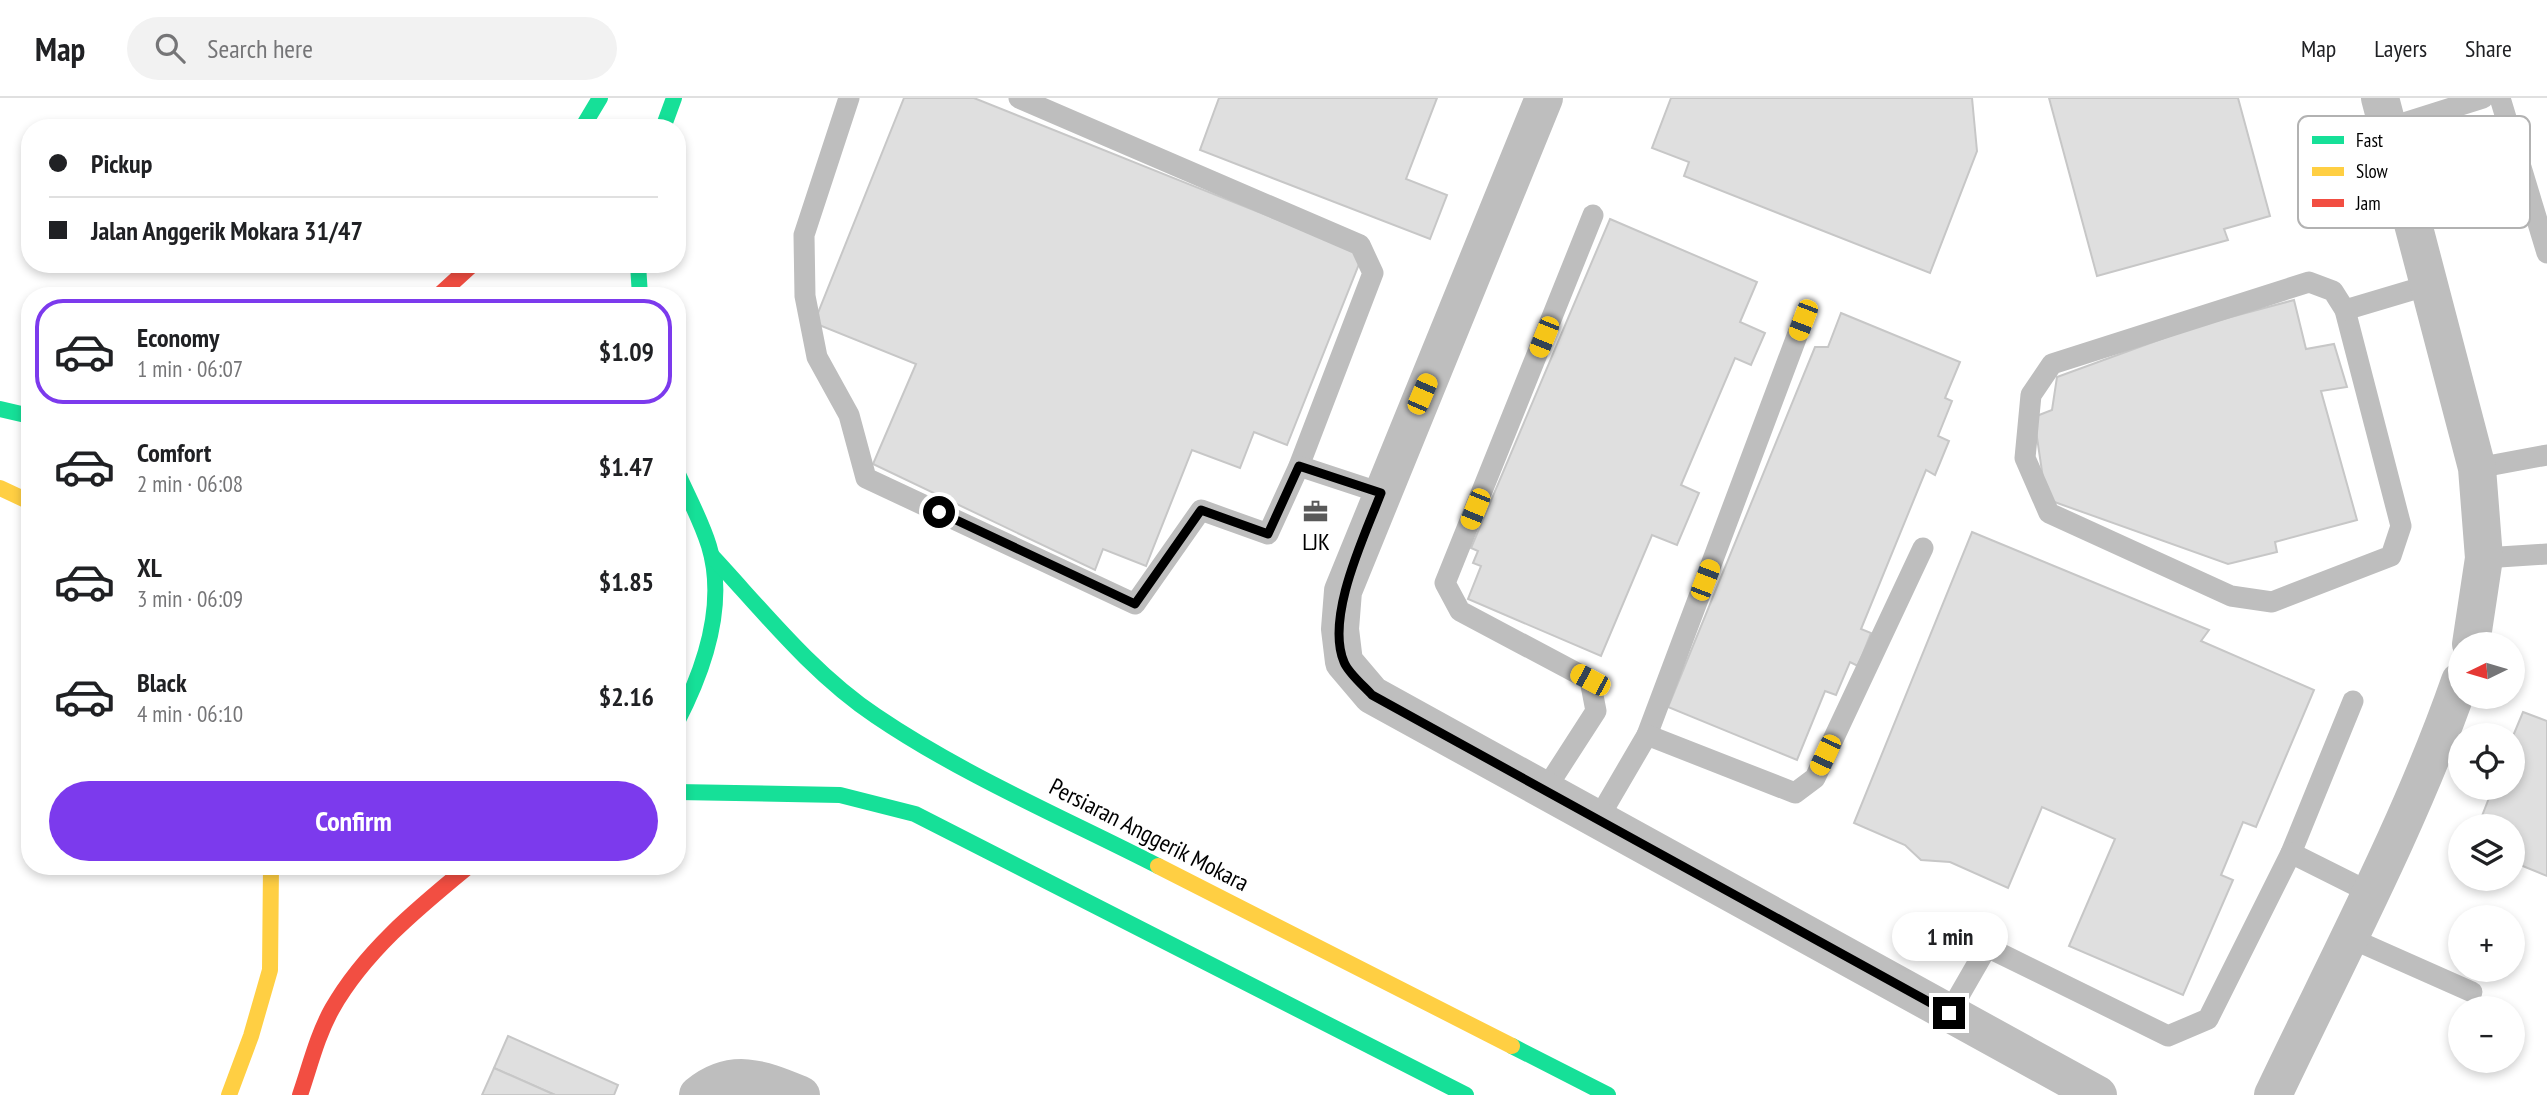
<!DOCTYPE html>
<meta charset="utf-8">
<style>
body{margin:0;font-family:"PT Sans Narrow",sans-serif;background:#f2f2f2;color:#202124;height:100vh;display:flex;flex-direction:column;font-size:26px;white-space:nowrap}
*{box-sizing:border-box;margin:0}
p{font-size:23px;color:#757577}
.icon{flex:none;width:38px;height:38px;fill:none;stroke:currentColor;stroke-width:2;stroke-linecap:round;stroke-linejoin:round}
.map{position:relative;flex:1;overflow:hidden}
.sheet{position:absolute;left:21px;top:189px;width:665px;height:588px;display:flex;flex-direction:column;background:#fff;border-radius:28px;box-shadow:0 4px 10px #0003}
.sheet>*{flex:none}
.hud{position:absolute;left:21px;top:21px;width:665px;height:154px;border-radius:28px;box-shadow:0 4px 10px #0003;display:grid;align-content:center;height:154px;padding:0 28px;background:#fff}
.needle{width:46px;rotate:265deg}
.buttons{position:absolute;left:2448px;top:534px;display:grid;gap:14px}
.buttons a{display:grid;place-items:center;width:77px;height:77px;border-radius:50%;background:#fff;box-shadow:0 4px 10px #0003;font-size:35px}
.end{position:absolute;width:32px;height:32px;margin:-16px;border:9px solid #000;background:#fff;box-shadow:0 0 0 4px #fff}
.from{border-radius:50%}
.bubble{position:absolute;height:49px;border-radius:24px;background:#fff;box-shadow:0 4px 10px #0003;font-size:23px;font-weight:700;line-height:49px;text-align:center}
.car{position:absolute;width:21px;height:42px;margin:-21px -10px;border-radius:9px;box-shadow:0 0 5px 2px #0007;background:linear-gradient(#f5c518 24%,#345 0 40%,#f5c518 0 76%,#345 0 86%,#f5c518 0)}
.hud b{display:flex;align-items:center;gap:24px;height:66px;font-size:26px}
.hud b+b{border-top:2px solid #e0e0e0}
.hud i{width:18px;height:18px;background:#202124}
ul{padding:12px 0 0;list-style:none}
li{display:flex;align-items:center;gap:21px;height:105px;margin:0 14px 10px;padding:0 14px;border:4px solid transparent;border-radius:28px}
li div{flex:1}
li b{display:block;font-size:26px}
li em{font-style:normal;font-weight:700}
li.on{border-color:#7c3aed}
li>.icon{width:63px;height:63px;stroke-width:1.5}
.primary-button{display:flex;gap:14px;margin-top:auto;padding:14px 28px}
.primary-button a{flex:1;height:80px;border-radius:42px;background:#7c3aed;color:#fff;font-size:28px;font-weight:700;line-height:80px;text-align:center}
header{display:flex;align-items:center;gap:42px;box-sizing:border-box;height:98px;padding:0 35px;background:#fff;border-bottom:2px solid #e0e0e0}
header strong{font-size:33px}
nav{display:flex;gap:38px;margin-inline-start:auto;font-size:24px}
.search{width:490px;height:63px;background:#f2f2f2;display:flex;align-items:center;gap:18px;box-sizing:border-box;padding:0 24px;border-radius:38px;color:#757577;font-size:26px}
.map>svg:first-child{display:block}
.building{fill:#dfdfdf;stroke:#c7c7c7;stroke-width:2}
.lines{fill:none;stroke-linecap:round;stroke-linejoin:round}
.lane{stroke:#bebebe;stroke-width:21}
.street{stroke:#bebebe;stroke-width:38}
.fast{stroke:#16e098;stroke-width:16}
.slow{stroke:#ffcf43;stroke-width:16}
.jam{stroke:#f24e42;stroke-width:16}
.route{stroke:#000;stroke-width:9}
.labels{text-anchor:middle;stroke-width:5;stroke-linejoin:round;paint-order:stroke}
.poi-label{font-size:24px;fill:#000;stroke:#fff}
.street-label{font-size:24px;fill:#000;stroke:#fff}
.key{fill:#fff;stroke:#b2b2b2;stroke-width:2}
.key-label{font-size:19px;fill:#000}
</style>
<header>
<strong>Map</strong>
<div class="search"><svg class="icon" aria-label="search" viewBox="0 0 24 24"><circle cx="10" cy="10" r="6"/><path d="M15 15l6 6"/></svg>Search here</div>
<nav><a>Map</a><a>Layers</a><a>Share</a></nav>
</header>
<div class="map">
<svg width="2547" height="997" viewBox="0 0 2547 997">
<rect width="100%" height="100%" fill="#fff"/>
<g class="building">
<path d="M 904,0 L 974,0 L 1363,156 L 1287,347 L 1254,334 L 1240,370 L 1192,352 L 1146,468 L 1103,451 L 1095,472 L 873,366 L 916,266 L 814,225 Z"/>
<path d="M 1219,0 L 1437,0 L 1406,81 L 1447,97 L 1430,141 L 1200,52 Z"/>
<path d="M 1671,0 L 1972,0 L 1977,53 L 1930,175 L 1684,78 L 1689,64 L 1652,50 Z"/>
<path d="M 2049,0 L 2238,0 L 2270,118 L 2224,131 L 2228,142 L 2097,178 Z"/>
<path d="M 1610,121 L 1757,184 L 1740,224 L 1765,235 L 1751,267 L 1735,260 L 1681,387 L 1699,395 L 1677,447 L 1652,437 L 1601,558 L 1468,501 L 1481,468 L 1473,465 L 1478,453 L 1471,450 Z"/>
<path d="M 2294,202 L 2306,251 L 2334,246 L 2347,289 L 2321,293 L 2357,422 L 2275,444 L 2277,454 L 2228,466 L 2046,401 L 2034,319 L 2052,312 L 2057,279 L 2197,228 Z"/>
<path d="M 1841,215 L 1960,264 L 1945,300 L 1952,303 L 1938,338 L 1949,343 L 1935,377 L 1926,372 L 1861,531 L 1871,535 L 1858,568 L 1850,564 L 1836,597 L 1825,593 L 1797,662 L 1668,609 L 1815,249 L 1828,249 Z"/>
<path d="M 1972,434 L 2209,532 L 2201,543 L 2314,592 L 2256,729 L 2243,724 L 2221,777 L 2233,782 L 2183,897 L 2069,848 L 2115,741 L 2042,709 L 2008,790 L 1950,764 L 1921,762 L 1905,747 L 1854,725 Z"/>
<path d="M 2523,614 L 2547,623 L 2547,778 L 2513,764 L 2513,728 L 2478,728 L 2493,690 L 2513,690 L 2513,638 Z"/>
<path d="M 508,938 L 618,987 L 614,997 L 555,997 L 494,970 Z"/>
<path d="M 494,970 L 555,997 L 482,997 Z"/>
</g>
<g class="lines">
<g class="lane">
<path d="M 849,0 L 804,137 L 805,198 L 817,259 L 849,317 L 866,380 L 1135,506 L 1201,412 L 1268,436 L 1299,368 L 1373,175 L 1360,147 L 1019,0"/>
<path d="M 2500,0 L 2547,155"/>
<path d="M 2388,30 L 2483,0"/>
<path d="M 2309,184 L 2333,193 L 2345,212 L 2401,428 L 2391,458 L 2272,504 L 2231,498 L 2049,415 L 2025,360 L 2031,297 L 2052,266 Z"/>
<path d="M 2345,212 L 2429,187"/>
<path d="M 1299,368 L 1381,395"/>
<path d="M 2477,370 L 2547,357"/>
<path d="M 2484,460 L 2547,456"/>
<path d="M 1647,637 L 1803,222"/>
<path d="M 1545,692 L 1596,613 L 1590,582 L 1460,513 L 1445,485 L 1593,117"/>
<path d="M 1598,721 L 1647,637 L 1795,695 L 1815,680 L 1923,450"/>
<path d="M 2291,755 L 2353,603"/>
<path d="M 2348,839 L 2472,894"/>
<path d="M 1949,915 L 1987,849 L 2168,938 L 2208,921 L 2291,755 L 2369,794"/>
</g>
<g class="street">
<path d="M 1544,0 L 1343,493 L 1340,531 L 1344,564 L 1372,597 L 2098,997"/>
<path d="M 2380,0 L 2477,370 L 2484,460 L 2471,546"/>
<path d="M 698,997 C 733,968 764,982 801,997"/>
<path d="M 2273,997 C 2337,862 2411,724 2460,583"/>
</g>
<g class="fast">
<path d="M 582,30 L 600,0"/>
<path d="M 663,30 L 674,0"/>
<path d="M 638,166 L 640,198"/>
<path d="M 0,311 L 30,318"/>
<path d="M 677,374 C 688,399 701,422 709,448 C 727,507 704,572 677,624"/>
<path d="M 712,458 C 763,513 813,576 876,618 C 963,677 1064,720 1158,768"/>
<path d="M 677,694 L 840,697 L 915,716 L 1466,997"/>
<path d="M 1512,948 L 1608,997"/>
</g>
<g class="slow">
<path d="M 0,390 L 30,404"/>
<path d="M 1158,768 L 1512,948"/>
<path d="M 229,997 L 251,938 L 270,872 L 271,768"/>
</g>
<g class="jam">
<path d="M 438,198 L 473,166"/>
<path d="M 300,997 C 310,968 317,938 332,911 C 365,853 418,810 469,768"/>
</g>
</g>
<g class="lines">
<path class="route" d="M 939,414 L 1135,506 L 1201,412 L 1268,436 L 1299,368 L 1381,395 C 1365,437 1325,519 1344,564 C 1348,575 1364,588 1372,597 L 1949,915"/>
</g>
<defs>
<symbol id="office-bare" viewBox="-9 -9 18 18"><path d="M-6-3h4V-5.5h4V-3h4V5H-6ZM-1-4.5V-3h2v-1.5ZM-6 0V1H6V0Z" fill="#595959" stroke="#fff" stroke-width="2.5" paint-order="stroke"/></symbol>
</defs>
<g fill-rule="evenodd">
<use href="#office-bare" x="1298" y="396" width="35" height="35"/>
</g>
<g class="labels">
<g class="poi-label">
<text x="1316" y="452">LJK</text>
</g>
<g class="street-label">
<text transform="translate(1149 737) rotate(27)" y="8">Persiaran Anggerik Mokara</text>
</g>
</g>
<rect x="2298" y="18" width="232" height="112" rx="10" class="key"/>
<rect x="2312" y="38" width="32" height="8" fill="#16e098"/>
<rect x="2312" y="69" width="32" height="9" fill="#ffcf43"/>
<rect x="2312" y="101" width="32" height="8" fill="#f24e42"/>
<g class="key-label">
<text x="2356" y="49">Fast</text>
<text x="2356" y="80">Slow</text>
<text x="2356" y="112">Jam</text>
</g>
</svg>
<div class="buttons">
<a><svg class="needle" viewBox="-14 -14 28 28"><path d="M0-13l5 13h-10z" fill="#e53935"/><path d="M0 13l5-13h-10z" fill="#757577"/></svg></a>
<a><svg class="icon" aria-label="locate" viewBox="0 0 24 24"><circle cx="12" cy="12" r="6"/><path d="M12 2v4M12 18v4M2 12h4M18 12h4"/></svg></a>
<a><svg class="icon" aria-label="layers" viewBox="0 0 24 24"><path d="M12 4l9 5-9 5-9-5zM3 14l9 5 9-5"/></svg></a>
<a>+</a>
<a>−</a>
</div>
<i class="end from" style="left:939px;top:414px"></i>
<i class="end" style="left:1949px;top:915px"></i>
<div class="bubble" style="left:1892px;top:814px;width:116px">1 min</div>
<i class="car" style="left:1803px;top:222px;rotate:201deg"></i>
<i class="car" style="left:1544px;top:239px;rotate:202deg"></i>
<i class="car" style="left:1422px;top:296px;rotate:23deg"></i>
<i class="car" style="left:1475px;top:411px;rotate:202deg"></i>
<i class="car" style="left:1705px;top:482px;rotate:21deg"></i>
<i class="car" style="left:1590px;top:582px;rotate:298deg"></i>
<i class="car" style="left:1825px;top:657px;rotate:205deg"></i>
<div class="hud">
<b><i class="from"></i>Pickup</b>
<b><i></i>Jalan Anggerik Mokara 31/47</b>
</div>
<section class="sheet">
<ul>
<li class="on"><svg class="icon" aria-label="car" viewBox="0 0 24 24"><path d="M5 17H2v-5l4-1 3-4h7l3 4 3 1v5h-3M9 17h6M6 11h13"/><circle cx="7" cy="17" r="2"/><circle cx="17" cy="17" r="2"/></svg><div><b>Economy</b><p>1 min · 06:07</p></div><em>$1.09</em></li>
<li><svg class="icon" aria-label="car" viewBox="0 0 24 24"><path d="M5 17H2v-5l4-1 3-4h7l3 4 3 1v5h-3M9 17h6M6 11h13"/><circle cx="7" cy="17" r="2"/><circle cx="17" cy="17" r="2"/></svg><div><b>Comfort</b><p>2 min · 06:08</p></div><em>$1.47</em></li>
<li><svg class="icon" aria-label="car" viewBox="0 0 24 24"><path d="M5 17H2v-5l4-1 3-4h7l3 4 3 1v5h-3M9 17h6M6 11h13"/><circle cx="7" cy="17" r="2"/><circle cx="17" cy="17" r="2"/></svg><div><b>XL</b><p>3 min · 06:09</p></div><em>$1.85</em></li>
<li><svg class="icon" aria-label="car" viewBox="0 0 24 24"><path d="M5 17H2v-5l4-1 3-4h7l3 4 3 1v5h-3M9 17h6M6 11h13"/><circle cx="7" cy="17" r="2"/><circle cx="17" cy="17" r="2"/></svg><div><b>Black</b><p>4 min · 06:10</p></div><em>$2.16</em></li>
</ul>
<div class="primary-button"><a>Confirm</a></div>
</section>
</div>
